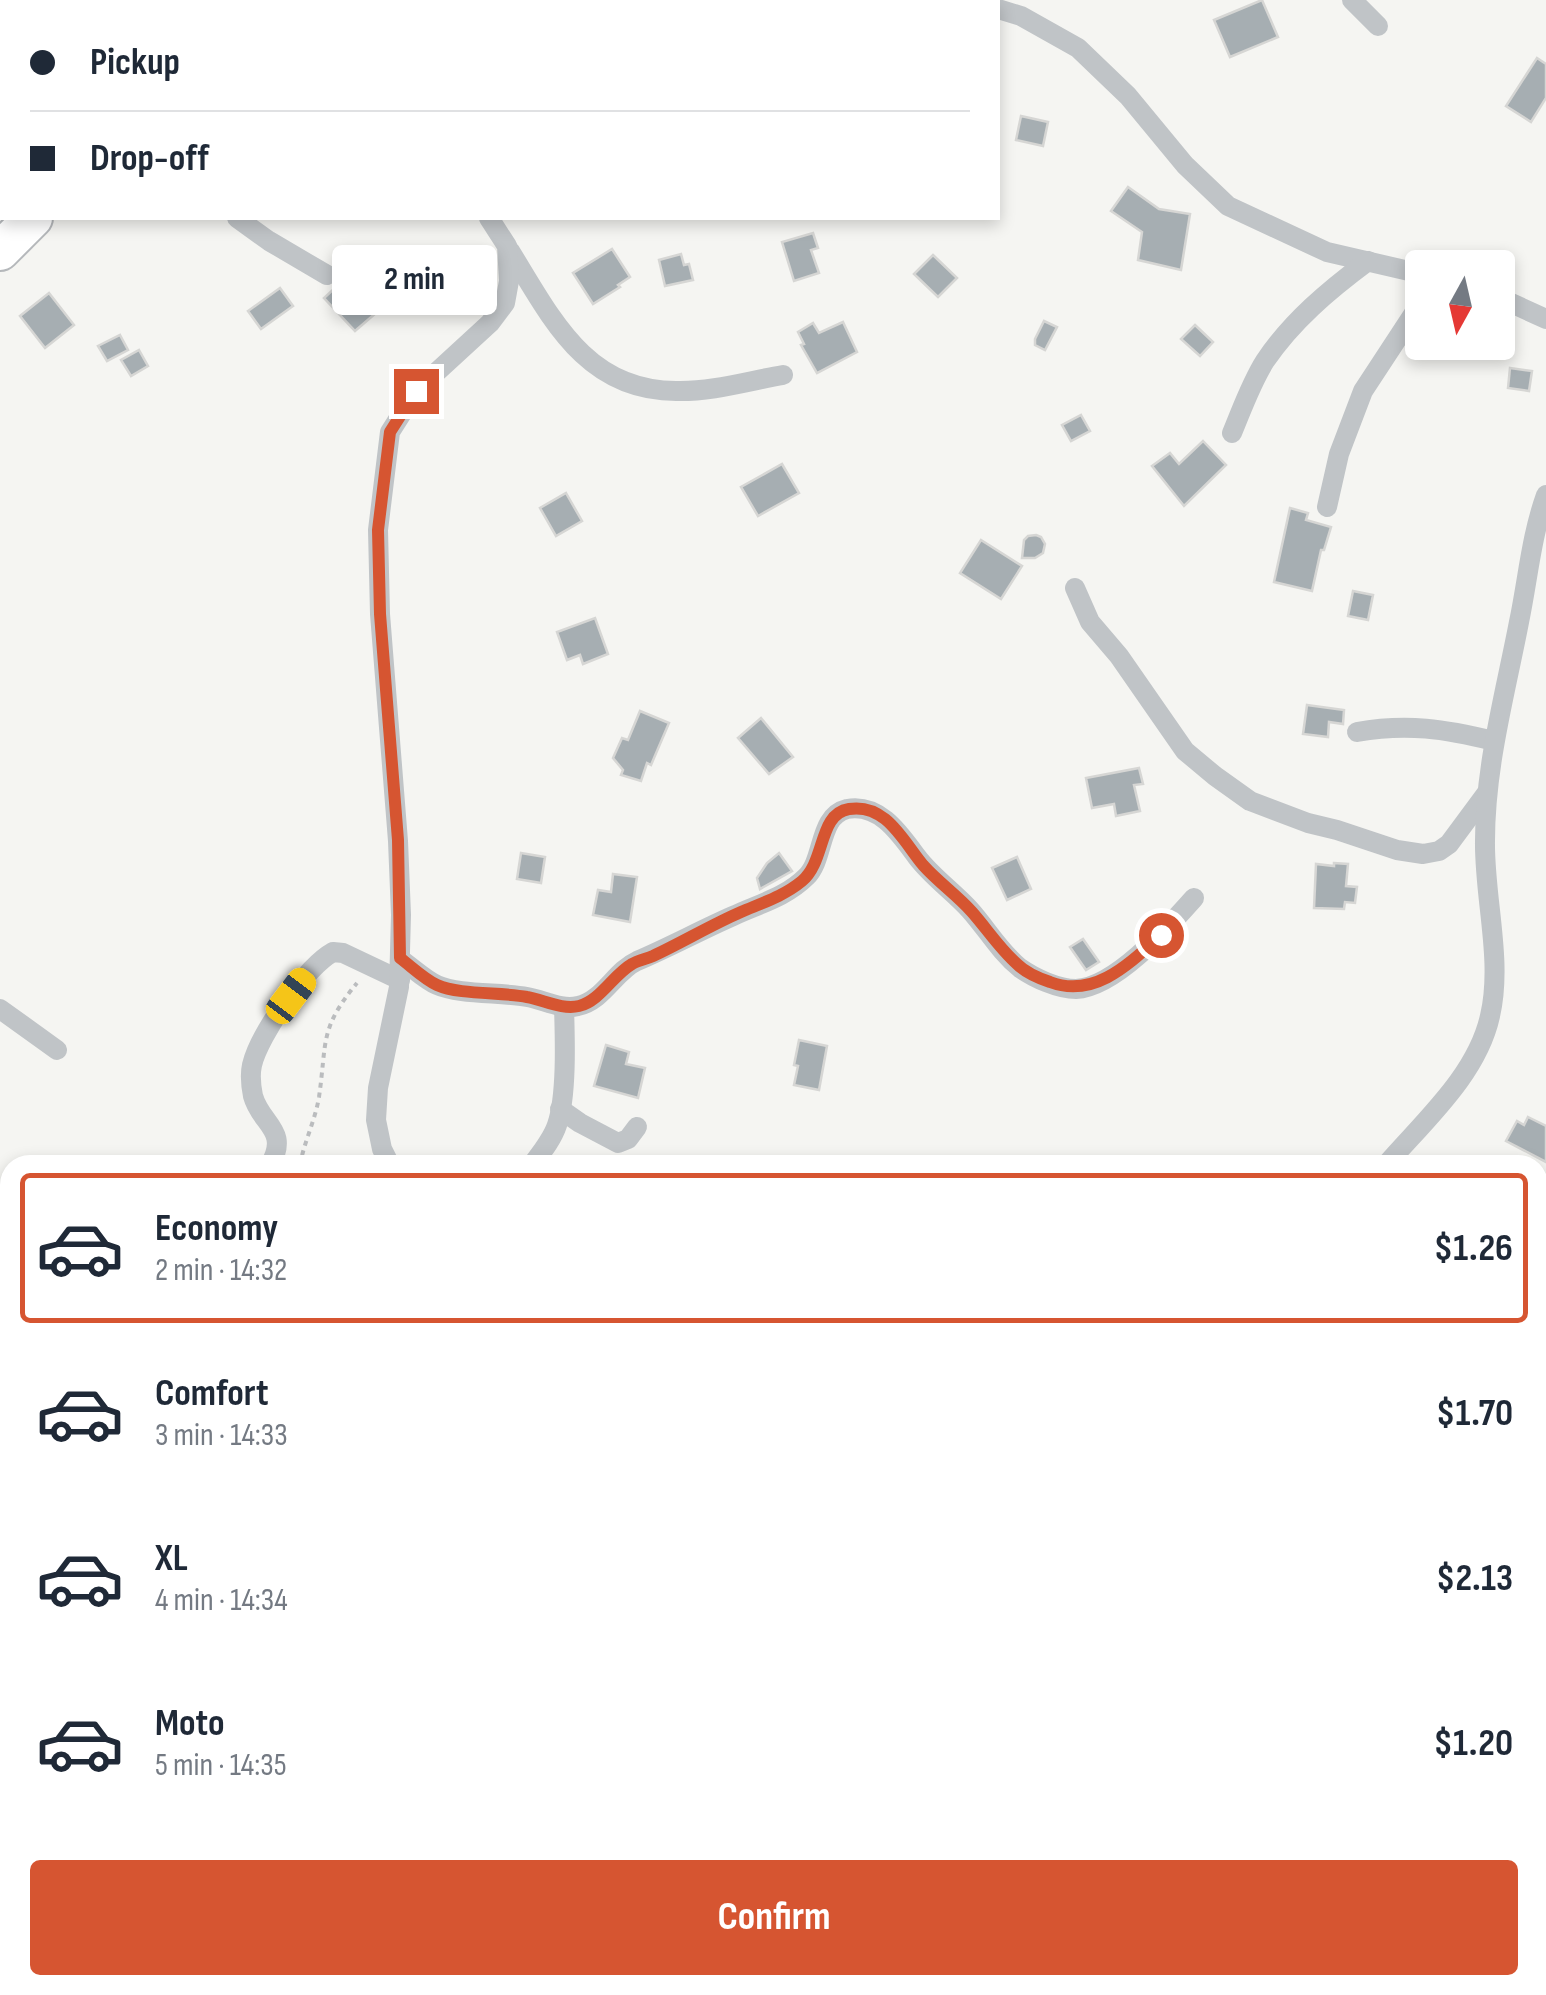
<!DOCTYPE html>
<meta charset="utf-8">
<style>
body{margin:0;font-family:"Sofia Sans Condensed",sans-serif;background:#f2f2f3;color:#1f2937;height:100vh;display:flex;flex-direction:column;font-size:38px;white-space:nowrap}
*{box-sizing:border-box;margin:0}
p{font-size:32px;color:#747a83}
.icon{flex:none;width:55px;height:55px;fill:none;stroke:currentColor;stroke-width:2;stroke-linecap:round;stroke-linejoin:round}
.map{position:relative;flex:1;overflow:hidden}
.drawer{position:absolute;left:0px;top:1155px;width:1548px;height:840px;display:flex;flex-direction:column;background:#fff;border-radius:30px 30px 0 0;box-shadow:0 5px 15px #0003}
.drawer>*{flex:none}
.guide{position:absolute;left:0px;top:0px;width:1000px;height:220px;box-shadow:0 5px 15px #0003;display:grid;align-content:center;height:220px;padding:0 30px;background:#fff}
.needle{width:65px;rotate:188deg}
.buttons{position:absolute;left:1405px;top:250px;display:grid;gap:20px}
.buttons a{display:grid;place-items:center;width:110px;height:110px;border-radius:10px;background:#fff;box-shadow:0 5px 15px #0003;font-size:50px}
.end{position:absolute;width:45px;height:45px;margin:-22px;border:12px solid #d65531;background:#fff;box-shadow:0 0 0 5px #fff}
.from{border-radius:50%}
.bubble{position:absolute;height:70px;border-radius:10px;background:#fff;box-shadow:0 5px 15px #0003;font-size:32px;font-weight:700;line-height:70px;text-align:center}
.car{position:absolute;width:30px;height:60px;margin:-30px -15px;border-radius:12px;box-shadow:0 0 8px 2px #0007;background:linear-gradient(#f5c518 24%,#345 0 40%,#f5c518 0 76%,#345 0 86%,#f5c518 0)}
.guide b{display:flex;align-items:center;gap:35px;height:95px;font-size:38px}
.guide b+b{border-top:2px solid #e0e1e3}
.guide i{width:25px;height:25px;background:#1f2937}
ul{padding:18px 0 0;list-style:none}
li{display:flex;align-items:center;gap:30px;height:150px;margin:0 20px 15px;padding:0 10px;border:5px solid transparent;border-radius:10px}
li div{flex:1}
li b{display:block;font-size:38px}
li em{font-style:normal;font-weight:700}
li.active{border-color:#d65531}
li>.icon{width:90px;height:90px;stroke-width:1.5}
.primary-button{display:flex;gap:20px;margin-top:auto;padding:20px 30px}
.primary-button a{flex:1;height:115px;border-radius:10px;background:#d65531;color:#fff;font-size:40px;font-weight:700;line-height:115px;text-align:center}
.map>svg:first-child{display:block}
.building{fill:#a6aeb2;stroke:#d6d6d4;stroke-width:2.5}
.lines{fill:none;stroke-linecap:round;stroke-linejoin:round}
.highway-casing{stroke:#b5b8bb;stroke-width:42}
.path{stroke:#babcbe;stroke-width:4;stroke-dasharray:5 5;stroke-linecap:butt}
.street{stroke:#c0c4c7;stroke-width:20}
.highway{stroke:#fff;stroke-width:38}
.route{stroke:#d65531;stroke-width:12}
</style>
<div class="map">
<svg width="1546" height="1995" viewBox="0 0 1546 1995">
<rect width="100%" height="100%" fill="#f5f5f2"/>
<g class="building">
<path d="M 1262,0 L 1278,37 L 1230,57 L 1214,20 Z"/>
<path d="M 1537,58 L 1546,64 L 1546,98 L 1531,122 L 1506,106 Z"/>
<path d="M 1021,116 L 1048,122 L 1043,146 L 1016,140 Z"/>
<path d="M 1128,187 L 1159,209 L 1190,214 L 1181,270 L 1138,260 L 1142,232 L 1111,211 Z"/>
<path d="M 813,233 L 818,248 L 811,250 L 819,273 L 794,281 L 782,242 Z"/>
<path d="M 612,249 L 630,277 L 618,285 L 620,287 L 593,304 L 573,273 Z"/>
<path d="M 681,254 L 684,265 L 689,264 L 693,280 L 665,286 L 659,260 Z"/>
<path d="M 933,255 L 957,278 L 938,297 L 914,274 Z"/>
<path d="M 349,275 L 369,296 L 366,299 L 377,312 L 355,331 L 324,298 Z"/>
<path d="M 280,288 L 293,306 L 261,329 L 248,311 Z"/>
<path d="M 49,293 L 74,325 L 45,348 L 20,316 Z"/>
<path d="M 1044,321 L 1057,327 L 1045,350 L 1035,345 L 1035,339 Z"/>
<path d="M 843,322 L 857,352 L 817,373 L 801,345 L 804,344 L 798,332 L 813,323 L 819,333 Z"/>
<path d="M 1195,325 L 1213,342 L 1200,356 L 1181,339 Z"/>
<path d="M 120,335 L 128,350 L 107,361 L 98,346 Z"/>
<path d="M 139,350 L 148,366 L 131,376 L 121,360 Z"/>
<path d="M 1510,368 L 1532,371 L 1529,391 L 1508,388 Z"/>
<path d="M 1081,415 L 1090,431 L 1071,441 L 1062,425 Z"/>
<path d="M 1203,441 L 1226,465 L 1184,506 L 1152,466 L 1170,453 L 1179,464 Z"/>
<path d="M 782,464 L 799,493 L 758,516 L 741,487 Z"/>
<path d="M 566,493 L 582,521 L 556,536 L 540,508 Z"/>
<path d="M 1290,508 L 1308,513 L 1306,520 L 1331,527 L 1324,550 L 1321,550 L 1312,591 L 1274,582 Z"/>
<path d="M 1036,535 L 1041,537 L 1045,544 L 1043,553 L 1035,558 L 1022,558 L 1024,540 L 1028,536 Z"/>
<path d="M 981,540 L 1022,566 L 1001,599 L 960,573 Z"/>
<path d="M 1353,591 L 1373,595 L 1368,620 L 1348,616 Z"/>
<path d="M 595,618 L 608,654 L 583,664 L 580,655 L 567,660 L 557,632 Z"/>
<path d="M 1307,705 L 1344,710 L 1343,724 L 1329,722 L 1328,737 L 1303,734 Z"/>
<path d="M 640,711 L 669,723 L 651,765 L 647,763 L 641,781 L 621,775 L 623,770 L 613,758 L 622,738 L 628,740 Z"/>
<path d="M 761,718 L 793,757 L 769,774 L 738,738 Z"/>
<path d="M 1139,768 L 1143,784 L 1134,785 L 1140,811 L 1116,816 L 1114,804 L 1092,808 L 1086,778 Z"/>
<path d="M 521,853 L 545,857 L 541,883 L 517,879 Z"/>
<path d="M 779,853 L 792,871 L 760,889 L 757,878 L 767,863 Z"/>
<path d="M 1017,857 L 1031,889 L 1007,900 L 992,868 Z"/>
<path d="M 1334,863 L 1348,864 L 1346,886 L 1357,887 L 1355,903 L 1345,902 L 1344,909 L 1314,908 L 1316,864 L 1334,866 Z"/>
<path d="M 613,874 L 637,877 L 630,922 L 593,915 L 598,890 L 611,892 Z"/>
<path d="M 1083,939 L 1099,962 L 1086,970 L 1070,947 Z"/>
<path d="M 799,1040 L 827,1046 L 819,1090 L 794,1085 L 798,1066 L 794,1065 Z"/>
<path d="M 606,1045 L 629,1052 L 626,1064 L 645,1068 L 638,1098 L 594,1086 Z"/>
<path d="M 1528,1117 L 1546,1126 L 1546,1162 L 1506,1141 L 1517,1121 L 1524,1125 Z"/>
</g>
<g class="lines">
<defs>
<g id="highway">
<path d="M 239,2 L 242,0"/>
<path d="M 0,251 L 33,218"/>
</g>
</defs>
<use href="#highway" class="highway-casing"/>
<path class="path" d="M 300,1165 C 304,1142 315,1121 319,1097 C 327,1042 319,1029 357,983"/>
<g class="street">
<path d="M 415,0 L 415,2"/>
<path d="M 963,0 L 972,2"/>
<path d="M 1352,0 L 1378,26"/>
<path d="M 998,9 L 1021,16 L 1078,48 L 1128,96 L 1185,165 L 1228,206 L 1327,252 L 1422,274"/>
<path d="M 237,218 L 269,241 L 327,275"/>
<path d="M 510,251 C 552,319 586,391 676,391 C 712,392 748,381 783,375"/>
<path d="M 1498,297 L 1546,319"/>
<path d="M 1232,433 C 1242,409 1251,383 1265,361 C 1292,321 1329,290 1368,261"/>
<path d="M 1327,507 L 1339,454 L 1363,391 L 1422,301"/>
<path d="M 1075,588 L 1090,622 L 1119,656 L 1185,751 L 1215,776 L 1250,801 L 1308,823 L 1337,830 L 1397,850 L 1423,854 L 1439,851 L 1449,844 L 1486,794"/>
<path d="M 1357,732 C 1407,723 1445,729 1494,741"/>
<path d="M 400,959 C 412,967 424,979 437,985 C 459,995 501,992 527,997 C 544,1000 561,1010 578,1006 C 603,1001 615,971 637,961 C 670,947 701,930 733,916 C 759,904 786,897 806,877 C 825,859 818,816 847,809 C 880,803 900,834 917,857 C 932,877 954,892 970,910 C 987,929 1000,952 1020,968 C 1034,978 1058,989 1076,989 C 1116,987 1169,926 1194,898"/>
<path d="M 0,1009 L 57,1050"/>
<path d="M 560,1109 L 580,1123 L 618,1143 L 628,1139 L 637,1127"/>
<path d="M 270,1165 C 290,1130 261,1125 253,1096 C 251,1086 250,1074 252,1065 C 259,1035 306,967 333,952 L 343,953 L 400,980"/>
<path d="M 390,1165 L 382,1149 L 376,1120 L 378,1088 L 399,987 L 401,915 L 398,841 L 380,614 L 378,530 L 390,432 L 416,391 L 490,323 L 505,303 L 509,281 L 507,246 L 489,218"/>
<path d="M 532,1165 C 541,1153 552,1140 557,1125 C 567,1096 565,1039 564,1007"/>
<path d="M 1386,1165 C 1424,1121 1477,1075 1490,1016 C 1503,961 1484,897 1485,841 C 1485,766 1505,695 1519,622 C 1528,579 1531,537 1546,495"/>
<path d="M 0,1329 L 10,1327"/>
<path d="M 1538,1540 L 1546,1538"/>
<path d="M 0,1725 L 10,1714"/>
<path d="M 1538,1938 L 1546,1933"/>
<path d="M 292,1995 L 332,1985"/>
<path d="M 1226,1995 L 1228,1985"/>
<path d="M 1243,1995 L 1264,1985"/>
<path d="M 1483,1995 L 1490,1985"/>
</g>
<use href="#highway" class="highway"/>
</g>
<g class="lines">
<path class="route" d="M 416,391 L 390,432 L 378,530 L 380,614 L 398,840 L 400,958 C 412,967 424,979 437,985 C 459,995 502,992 527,997 C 544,1000 562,1010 579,1006 C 600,1001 613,975 632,964 C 638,960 646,959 653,956 C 683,942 711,925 741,912 C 762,903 784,896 802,881 C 826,861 818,814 849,809 C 886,803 903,841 923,865 C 938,882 957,895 972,912 C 987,929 1000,949 1017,964 C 1026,973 1038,978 1050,982 C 1095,999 1130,963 1161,935"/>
</g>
</svg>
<div class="buttons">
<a><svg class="needle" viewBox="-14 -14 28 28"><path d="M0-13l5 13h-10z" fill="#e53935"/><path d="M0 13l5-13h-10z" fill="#747a83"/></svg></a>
</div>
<i class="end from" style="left:1161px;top:935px"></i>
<i class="end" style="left:416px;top:391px"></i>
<div class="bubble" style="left:332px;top:245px;width:165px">2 min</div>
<i class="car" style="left:291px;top:996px;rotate:37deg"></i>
<div class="guide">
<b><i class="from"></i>Pickup</b>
<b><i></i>Drop-off</b>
</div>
<section class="drawer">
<ul>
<li class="active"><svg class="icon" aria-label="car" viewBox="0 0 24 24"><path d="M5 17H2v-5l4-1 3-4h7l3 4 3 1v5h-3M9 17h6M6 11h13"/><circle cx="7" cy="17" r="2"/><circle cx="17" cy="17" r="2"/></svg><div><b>Economy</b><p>2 min · 14:32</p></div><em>$1.26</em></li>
<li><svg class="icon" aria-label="car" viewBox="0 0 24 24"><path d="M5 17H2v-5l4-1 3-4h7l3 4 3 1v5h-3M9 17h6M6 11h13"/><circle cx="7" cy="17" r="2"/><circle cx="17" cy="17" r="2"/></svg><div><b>Comfort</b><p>3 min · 14:33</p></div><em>$1.70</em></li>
<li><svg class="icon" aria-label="car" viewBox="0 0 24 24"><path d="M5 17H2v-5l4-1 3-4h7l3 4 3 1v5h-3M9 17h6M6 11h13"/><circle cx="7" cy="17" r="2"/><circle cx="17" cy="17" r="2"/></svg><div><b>XL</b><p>4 min · 14:34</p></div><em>$2.13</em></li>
<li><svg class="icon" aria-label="car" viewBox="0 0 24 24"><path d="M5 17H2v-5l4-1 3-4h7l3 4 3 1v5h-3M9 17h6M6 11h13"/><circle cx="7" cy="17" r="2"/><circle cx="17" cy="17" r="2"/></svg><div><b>Moto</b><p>5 min · 14:35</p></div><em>$1.20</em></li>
</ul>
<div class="primary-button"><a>Confirm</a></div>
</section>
</div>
